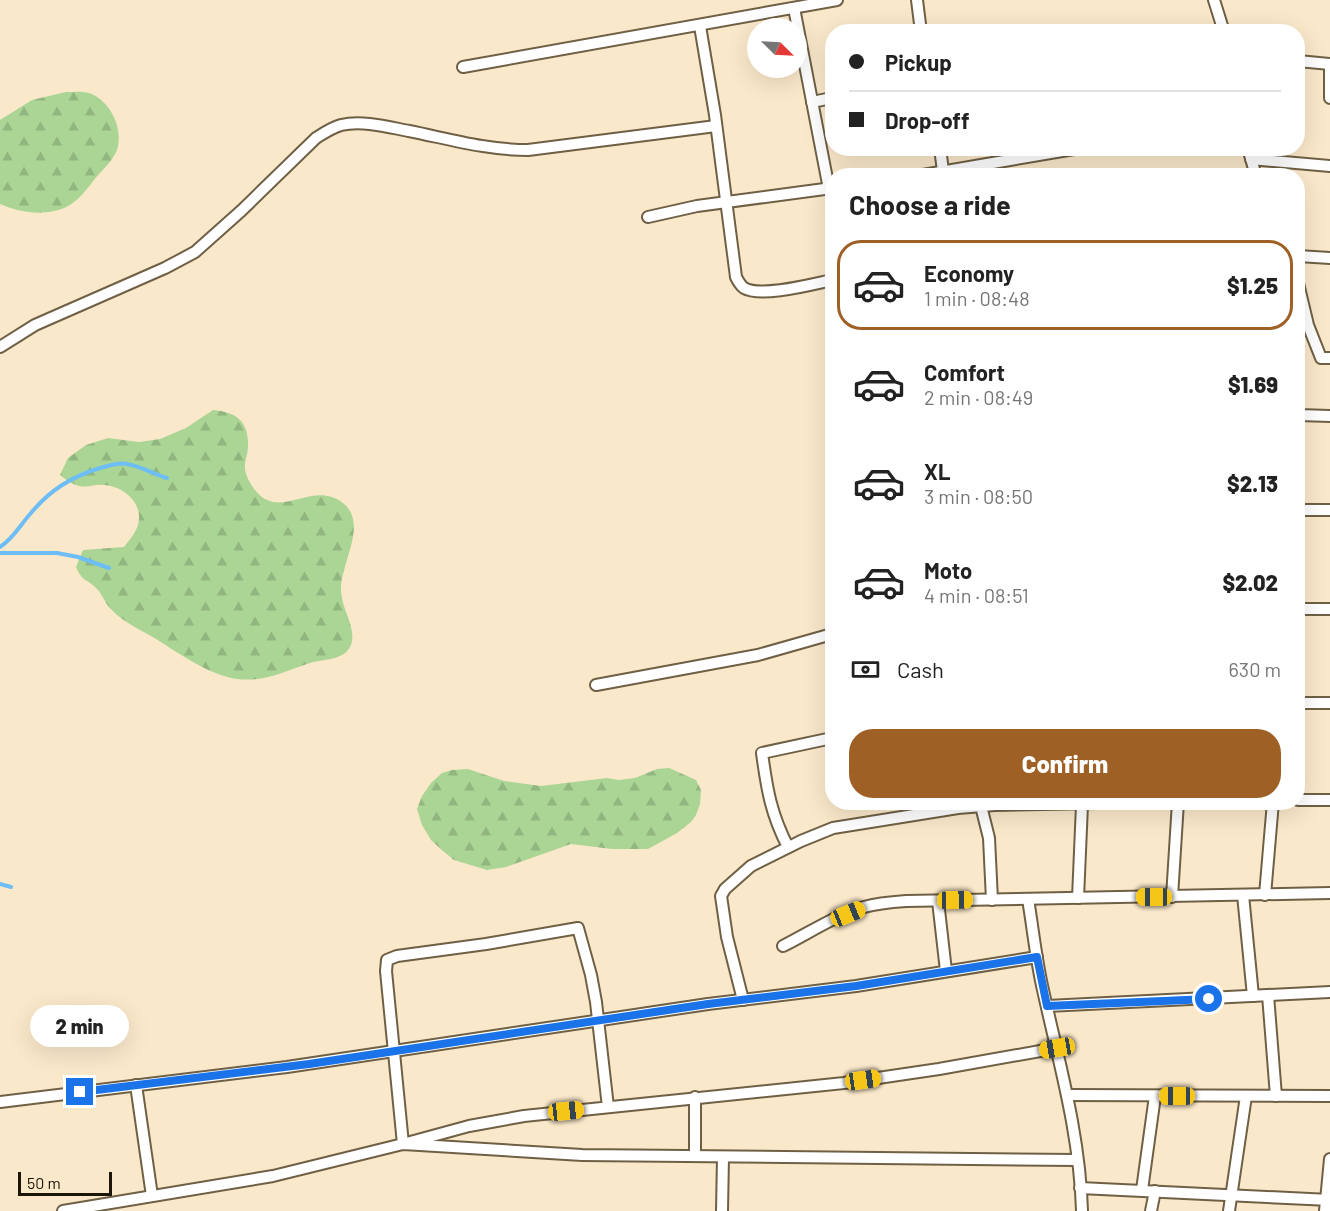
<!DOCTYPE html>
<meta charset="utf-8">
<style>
body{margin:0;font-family:Barlow,sans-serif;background:#f6f6f6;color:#222;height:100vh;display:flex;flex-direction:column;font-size:22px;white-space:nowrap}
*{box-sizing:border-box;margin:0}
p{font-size:20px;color:#767676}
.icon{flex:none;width:33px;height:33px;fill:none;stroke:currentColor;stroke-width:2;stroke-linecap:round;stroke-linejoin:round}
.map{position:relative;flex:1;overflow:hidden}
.details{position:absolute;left:825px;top:168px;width:480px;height:642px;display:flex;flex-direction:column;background:#fff;border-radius:24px;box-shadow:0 6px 24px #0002}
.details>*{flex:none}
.hud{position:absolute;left:825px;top:24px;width:480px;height:132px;border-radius:24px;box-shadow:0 6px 24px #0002;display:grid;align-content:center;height:132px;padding:0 24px;background:#fff}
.needle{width:39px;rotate:114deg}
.tools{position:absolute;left:747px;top:18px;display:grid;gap:12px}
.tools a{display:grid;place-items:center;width:60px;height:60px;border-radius:50%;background:#fff;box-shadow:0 6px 24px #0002;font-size:30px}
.scale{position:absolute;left:18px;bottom:15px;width:94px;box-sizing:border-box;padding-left:6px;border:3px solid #1c150a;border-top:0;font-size:16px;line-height:21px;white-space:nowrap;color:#1c150a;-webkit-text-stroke:4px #fae8ca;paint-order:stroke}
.end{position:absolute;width:27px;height:27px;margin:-14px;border:8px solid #1a73e8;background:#fff;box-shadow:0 0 0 3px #fff}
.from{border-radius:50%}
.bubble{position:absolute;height:42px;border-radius:21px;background:#fff;box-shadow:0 6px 24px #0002;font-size:20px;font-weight:800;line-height:42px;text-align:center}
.car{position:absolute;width:18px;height:36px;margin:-18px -9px;border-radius:8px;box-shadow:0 0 4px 2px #0007;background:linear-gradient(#f5c518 24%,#345 0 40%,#f5c518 0 76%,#345 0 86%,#f5c518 0)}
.hud b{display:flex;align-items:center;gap:21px;height:57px;font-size:22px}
.hud b+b{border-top:2px solid #e0e0e0}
.hud i{width:15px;height:15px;background:#222}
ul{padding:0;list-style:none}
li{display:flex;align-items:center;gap:18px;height:90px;margin:0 12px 9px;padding:0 12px;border:3px solid transparent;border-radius:24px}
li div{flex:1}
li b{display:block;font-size:22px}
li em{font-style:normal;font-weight:800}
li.current{border-color:#9e6025}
li>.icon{width:54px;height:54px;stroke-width:1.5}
h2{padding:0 24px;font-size:27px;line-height:72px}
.pay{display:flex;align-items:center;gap:15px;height:66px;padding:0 24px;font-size:22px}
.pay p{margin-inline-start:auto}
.cta{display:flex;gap:12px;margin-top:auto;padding:12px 24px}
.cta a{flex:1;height:69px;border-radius:24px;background:#9e6025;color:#fff;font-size:24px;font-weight:800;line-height:69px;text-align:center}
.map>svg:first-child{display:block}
.forest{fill:url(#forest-firs)}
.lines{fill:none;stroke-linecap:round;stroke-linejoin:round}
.stream{stroke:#6dbdf7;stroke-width:4}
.street-casing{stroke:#6f6045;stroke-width:14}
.street{stroke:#fff;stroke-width:10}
.route{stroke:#1a73e8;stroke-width:8}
</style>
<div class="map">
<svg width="1330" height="1211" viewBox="0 0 1330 1211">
<defs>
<pattern id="forest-firs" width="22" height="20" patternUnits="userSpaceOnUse" patternTransform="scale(1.5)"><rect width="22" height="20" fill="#aad595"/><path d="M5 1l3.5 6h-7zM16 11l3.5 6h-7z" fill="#92b67f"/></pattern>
</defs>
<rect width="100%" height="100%" fill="#fae8ca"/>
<g class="forest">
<path d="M 66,92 C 73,92 82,91 89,93 C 110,100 124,129 117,150 C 113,161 101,171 94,180 C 87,189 78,201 68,206 C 48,217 20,213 0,204 L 0,120 L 32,100 Z"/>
<path d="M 213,410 C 237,412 249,422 248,447 C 248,454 244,462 245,469 C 246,479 256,494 265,499 C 289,512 316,482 343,503 C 364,520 349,549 344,571 C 341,579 340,589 342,598 C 344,613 360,635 348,650 C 339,661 322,659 310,663 C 283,672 261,684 231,678 C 202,671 176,651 151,636 C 137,628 120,620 110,608 C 105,603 102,594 97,589 C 88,579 82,582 76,567 L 83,550 L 124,547 C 130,539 139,530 139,518 C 140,500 121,486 104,485 C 94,484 86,489 76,485 C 70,483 65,479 60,475 L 68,458 L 86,445 L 108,438 L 139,442 L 160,439 L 186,428 Z"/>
<path d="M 669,768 L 696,780 L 701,790 L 700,804 L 696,815 L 691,822 L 677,833 L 648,849 L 612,849 L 571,844 L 506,867 L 487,870 L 454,860 L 443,851 L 431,840 L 422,825 L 417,809 L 422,796 L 431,783 L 442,773 L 452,770 L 468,769 L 504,781 L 541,786 L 607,778 L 619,780 L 635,778 L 657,769 Z"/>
</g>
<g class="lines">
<g class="stream">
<path d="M 0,547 C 14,538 20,525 31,513 C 50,490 71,477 100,468 C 108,466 119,462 127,464 C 140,466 154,474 167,478"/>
<path d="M 0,553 L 57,553 L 78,557 L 109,568"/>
<path d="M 0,884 L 11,887"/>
</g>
<defs>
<g id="street">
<path d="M 917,0 L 921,32"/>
<path d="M 1214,0 L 1224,32"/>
<path d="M 794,8 L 829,189"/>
<path d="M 700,26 L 715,115 L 736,277 C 738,281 740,285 744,288 C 761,298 813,284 832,280"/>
<path d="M 1298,61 L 1330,64"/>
<path d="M 463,67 L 837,0"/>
<path d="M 1330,68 L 1330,98"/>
<path d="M 812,102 L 832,98"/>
<path d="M 940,148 L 943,171"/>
<path d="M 1248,148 L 1256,176"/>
<path d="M 1251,159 L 1330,166"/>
<path d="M 917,176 L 1080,148"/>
<path d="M 648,217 L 697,206 L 832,188"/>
<path d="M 1298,256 L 1330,258"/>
<path d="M 1298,283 L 1308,325 L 1321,358 L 1330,358"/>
<path d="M 0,347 L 35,325 L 165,268 L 195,252 L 241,211 L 316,138 C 324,133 331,128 341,125 C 362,120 388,127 409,131 C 449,139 487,150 528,150 L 716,126"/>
<path d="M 1298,415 L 1330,416"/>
<path d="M 1298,510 L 1330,510"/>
<path d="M 1298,609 L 1330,609"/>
<path d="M 596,685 L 758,655 L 832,634"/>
<path d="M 1298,703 L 1330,703"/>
<path d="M 1298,800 L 1330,800"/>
<path d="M 980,802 L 989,838 L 992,900"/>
<path d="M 788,847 C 771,814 767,790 762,753 L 832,738"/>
<path d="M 1243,895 L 1253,996"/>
<path d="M 1265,895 L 1273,802"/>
<path d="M 1172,897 L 1178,802"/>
<path d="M 1078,898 L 1082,805"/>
<path d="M 1028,899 C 1033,929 1036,960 1043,990 C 1059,1063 1080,1135 1082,1211"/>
<path d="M 938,901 L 946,971"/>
<path d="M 783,946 C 809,933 836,915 864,907 C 878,903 892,902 906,901 L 1330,893"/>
<path d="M 1268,995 L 1276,1096"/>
<path d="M 743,1000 L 727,937 L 721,896 L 725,889 L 751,866 L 801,841 L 833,828 L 958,808 L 995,805 L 1150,802"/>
<path d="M 1047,1006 L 1330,992"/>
<path d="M 136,1085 L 152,1196"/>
<path d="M 1068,1095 L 1330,1096"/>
<path d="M 0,1102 L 287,1067 L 708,1004 L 856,986 L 1037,957"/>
<path d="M 608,1107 L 596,1002 L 591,975 L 578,928 L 486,944 L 397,956 L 387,960 L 386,971 L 403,1144 L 469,1126 L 524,1116 L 844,1083 L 939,1069 L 1057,1048"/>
<path d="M 695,1156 L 695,1097"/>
<path d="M 1080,1188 L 1330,1200"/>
<path d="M 1142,1190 L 1155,1096"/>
<path d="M 63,1211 L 273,1176 L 403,1144 L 582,1155 L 1077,1160"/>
<path d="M 722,1211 L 723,1157"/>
<path d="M 1151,1211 L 1155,1191"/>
<path d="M 1229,1211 L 1246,1096"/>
<path d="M 1325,1211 L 1330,1159"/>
</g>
</defs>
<use href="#street" class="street-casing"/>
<use href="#street" class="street"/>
</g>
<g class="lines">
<path class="route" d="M 80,1092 L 309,1064 L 708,1004 L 856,986 L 1037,957 L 1047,1006 L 1209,999"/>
</g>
</svg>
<div class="tools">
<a><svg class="needle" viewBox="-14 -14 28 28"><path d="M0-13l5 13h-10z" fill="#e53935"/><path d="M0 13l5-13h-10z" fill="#767676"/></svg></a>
</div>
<div class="scale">50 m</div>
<i class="end from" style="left:1209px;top:999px"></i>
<i class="end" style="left:80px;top:1092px"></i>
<div class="bubble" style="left:30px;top:1005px;width:99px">2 min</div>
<i class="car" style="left:1154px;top:897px;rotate:270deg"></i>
<i class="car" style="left:955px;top:900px;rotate:89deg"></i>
<i class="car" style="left:848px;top:914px;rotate:68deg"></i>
<i class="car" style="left:1057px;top:1048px;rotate:260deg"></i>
<i class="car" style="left:863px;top:1080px;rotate:82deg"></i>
<i class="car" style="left:1177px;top:1096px;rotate:270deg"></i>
<i class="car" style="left:566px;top:1111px;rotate:84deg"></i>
<div class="hud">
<b><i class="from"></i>Pickup</b>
<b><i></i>Drop-off</b>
</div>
<section class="details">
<h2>Choose a ride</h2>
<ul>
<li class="current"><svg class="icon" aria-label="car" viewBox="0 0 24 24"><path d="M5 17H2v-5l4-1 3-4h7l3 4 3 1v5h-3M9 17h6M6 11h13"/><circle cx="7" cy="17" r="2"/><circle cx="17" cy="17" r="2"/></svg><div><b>Economy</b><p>1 min · 08:48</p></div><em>$1.25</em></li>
<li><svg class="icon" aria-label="car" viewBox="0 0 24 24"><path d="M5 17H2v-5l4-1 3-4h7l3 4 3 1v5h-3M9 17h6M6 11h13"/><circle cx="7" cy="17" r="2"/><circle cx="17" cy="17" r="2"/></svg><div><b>Comfort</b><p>2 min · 08:49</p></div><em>$1.69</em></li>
<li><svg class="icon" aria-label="car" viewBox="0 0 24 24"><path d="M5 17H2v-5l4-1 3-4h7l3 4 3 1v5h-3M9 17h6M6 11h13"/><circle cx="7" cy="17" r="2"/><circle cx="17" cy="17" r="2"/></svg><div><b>XL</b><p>3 min · 08:50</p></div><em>$2.13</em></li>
<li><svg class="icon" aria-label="car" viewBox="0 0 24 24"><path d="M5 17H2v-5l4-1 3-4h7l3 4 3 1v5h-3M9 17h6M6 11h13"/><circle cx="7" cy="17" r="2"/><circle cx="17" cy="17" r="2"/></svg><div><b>Moto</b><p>4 min · 08:51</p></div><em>$2.02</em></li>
</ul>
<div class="pay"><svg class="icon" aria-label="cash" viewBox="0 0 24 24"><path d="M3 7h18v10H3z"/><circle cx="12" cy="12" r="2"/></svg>Cash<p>630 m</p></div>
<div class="cta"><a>Confirm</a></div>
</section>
</div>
